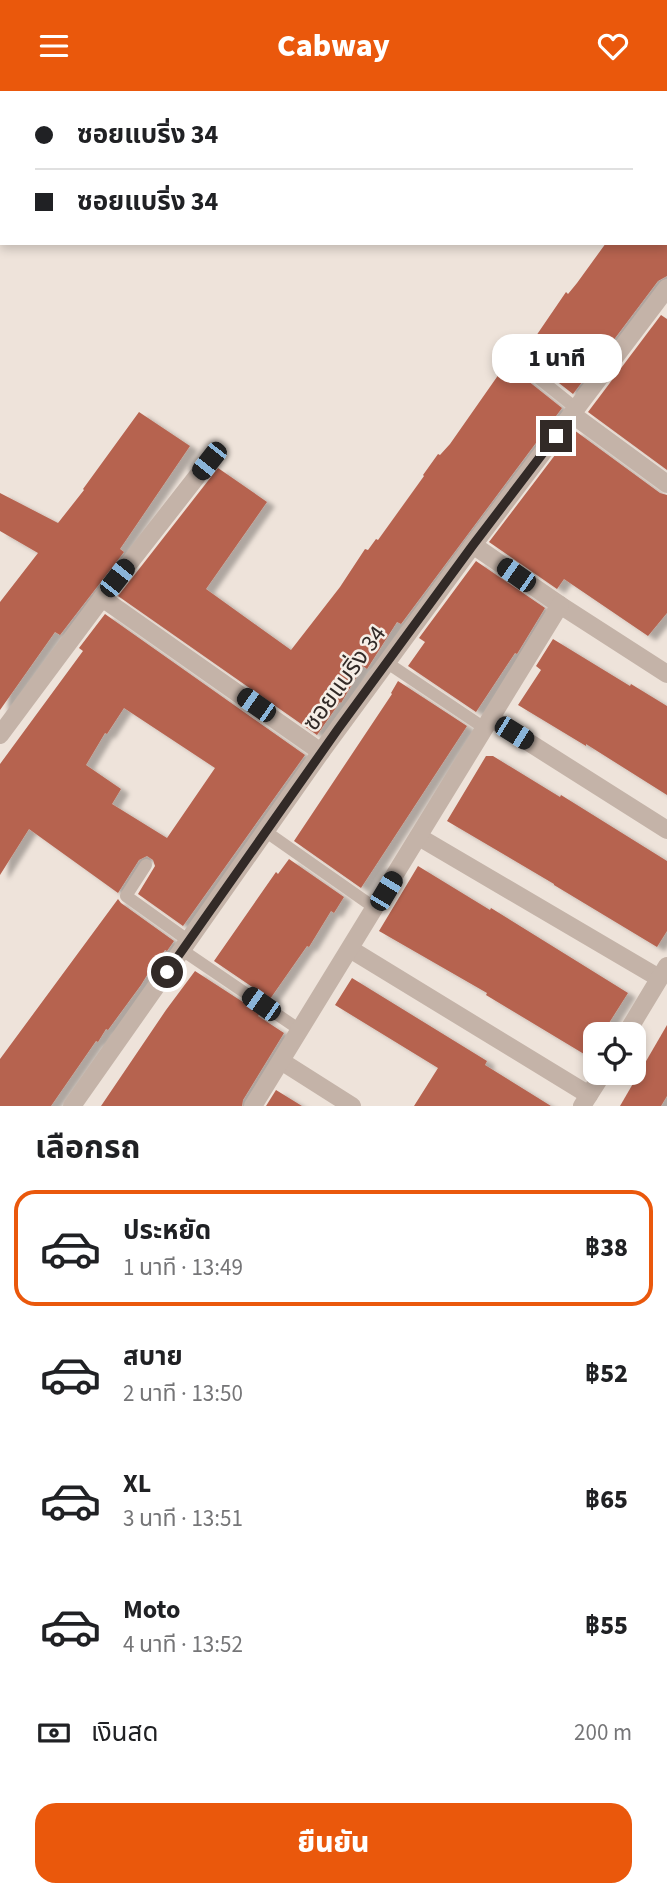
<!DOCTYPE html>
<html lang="th">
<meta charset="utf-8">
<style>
body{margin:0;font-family:"Source Sans 3","Noto Sans Thai",sans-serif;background:#f6f6f6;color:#202124;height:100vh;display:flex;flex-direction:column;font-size:26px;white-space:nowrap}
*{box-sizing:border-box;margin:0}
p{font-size:23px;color:#757577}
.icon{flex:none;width:38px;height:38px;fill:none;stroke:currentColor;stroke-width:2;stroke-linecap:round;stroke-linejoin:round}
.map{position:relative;height:1015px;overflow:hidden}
.details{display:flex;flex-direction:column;background:#fff;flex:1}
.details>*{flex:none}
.top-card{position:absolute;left:0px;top:0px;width:668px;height:154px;box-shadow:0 4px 10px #0003;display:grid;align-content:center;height:154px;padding:0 35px;background:#fff}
.tools{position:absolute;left:583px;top:931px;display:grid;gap:14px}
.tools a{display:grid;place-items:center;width:63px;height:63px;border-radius:14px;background:#fff;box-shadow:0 4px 10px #0003;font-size:35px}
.end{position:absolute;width:32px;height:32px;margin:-16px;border:9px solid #322a27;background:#fff;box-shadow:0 0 0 4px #fff}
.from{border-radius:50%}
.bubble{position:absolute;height:49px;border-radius:21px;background:#fff;box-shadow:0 4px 10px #0003;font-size:23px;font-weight:800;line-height:49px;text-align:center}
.car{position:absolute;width:21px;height:42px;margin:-21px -10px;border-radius:9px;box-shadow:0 0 5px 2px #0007;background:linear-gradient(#222 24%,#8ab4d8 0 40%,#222 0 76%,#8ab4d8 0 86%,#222 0)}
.top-card b{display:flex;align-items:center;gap:24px;height:66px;font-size:26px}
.top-card b+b{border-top:2px solid #e0e0e0}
.top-card i{width:18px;height:18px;background:#202124}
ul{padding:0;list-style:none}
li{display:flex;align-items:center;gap:21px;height:116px;margin:0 14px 10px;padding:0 21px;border:4px solid transparent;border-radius:21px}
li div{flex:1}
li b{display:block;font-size:26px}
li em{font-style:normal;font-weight:800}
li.active{border-color:#ea580c}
li>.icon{width:63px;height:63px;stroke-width:1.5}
h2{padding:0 35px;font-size:32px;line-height:84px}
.pay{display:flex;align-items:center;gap:18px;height:77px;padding:0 35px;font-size:26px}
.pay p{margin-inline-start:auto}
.primary-button{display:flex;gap:14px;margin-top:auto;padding:14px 35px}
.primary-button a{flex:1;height:80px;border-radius:21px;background:#ea580c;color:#fff;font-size:28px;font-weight:800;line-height:80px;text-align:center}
header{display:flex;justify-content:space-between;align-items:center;height:91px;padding:0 35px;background:#ea580c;color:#fff;font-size:32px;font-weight:800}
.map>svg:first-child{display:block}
.building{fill:#b66350;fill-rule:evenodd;filter:url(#shadow)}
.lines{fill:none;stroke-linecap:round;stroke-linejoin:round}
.service{stroke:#c4b3a8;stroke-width:12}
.minor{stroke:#c4b3a8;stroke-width:18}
.tertiary{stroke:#c4b3a8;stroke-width:18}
.route{stroke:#322a27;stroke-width:9}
.labels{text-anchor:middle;stroke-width:5;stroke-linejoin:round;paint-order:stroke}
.street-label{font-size:24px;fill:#322a27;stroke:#f6eee6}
</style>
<header><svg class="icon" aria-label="menu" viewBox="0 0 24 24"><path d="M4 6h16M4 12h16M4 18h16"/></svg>Cabway<svg class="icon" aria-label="heart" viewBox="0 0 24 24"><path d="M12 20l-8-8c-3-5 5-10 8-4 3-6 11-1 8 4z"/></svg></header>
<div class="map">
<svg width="667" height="1015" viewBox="0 0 667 1015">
<defs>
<filter id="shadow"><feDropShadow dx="8" dy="4.5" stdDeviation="2" flood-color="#0004"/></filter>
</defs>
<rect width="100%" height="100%" fill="#eee3da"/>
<g class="building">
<path d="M 606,152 L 667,152 L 667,185 L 658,190 L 573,303 L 523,264 L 566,201 L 568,203 L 577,192 Z"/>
<path d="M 661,224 L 667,228 L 667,379 L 588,321 Z"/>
<path d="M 508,274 L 562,317 L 401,533 L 397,531 L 367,578 L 363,575 L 341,612 L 340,611 L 317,644 L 118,505 L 218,377 L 267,411 L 206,498 L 291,559 L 340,496 L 365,458 L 368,459 L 376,448 L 378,449 L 424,385 L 423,384 L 438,363 L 440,364 L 450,353 L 499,283 L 501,284 Z"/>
<path d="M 139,321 L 190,355 L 120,458 L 124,461 L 60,544 L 55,541 L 0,619 L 0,511 L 38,462 L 0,440 L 0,402 L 58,432 L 84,399 L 83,398 Z"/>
<path d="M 574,339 L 660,402 L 667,404 L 667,522 L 648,545 L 564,488 L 557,498 L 489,451 Z"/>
<path d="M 476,470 L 545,517 L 517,563 L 515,562 L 476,621 L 408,575 L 425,551 L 419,547 Z"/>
<path d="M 105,523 L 305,664 L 183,835 L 138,803 L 155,775 L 153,769 L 147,765 L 139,769 L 118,802 L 29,738 L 0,784 L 0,673 L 83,560 L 79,557 ZM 124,617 L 215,677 L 167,747 L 112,713 L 121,698 L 86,674 L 105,642 L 107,643 Z"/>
<path d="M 553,548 L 630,595 L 631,593 L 667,615 L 667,704 L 586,653 L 586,655 L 518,614 L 541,579 L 536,575 Z"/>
<path d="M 398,590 L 467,635 L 361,797 L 294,750 L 392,603 L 391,602 Z"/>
<path d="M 486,665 L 493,665 L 560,706 L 561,704 L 667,770 L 667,840 L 657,856 L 554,794 L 554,793 L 447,730 Z"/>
<path d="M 289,768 L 344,806 L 334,822 L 331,820 L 309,856 L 307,855 L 270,908 L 214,870 L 276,781 L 278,783 Z"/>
<path d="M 418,775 L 490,819 L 491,817 L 628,902 L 602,943 L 595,943 L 595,956 L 589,966 L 486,904 L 487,902 L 379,840 Z"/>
<path d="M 118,808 L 121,812 L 174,850 L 167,860 L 165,859 L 157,872 L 155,871 L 141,894 L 108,939 L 106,938 L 98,951 L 96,950 L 51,1015 L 0,1015 L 0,968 Z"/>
<path d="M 195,880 L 260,922 L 258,925 L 284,942 L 243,1009 L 242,1015 L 101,1015 L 166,919 Z"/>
<path d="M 352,887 L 487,970 L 485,974 L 551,1015 L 414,1015 L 438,977 L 335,914 Z"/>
<path d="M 667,934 L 667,1005 L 661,1015 L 620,1015 Z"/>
<path d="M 276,999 L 302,1015 L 266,1015 Z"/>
</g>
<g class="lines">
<g class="service">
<path d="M 502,258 L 577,318"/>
<path d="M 386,571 L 486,638"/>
<path d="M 265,740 L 375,817"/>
<path d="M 146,774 L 126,805 L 189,850"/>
<path d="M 182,859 L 300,939"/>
</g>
<g class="minor">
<path d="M 573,324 L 667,393"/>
<path d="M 473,454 L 560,514 L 667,583"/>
<path d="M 102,507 L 209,370"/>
<path d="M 492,628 L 667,739"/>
<path d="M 0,644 L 102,507 L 321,661"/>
<path d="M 419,746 L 659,887"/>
<path d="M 350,858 L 589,1004"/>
<path d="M 626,943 L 667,875"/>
<path d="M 281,970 L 352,1015"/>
<path d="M 253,1015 L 560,514"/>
<path d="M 582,1015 L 603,982"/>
</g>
<path class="tertiary" d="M 72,1015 L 321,661 L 473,454 L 667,197"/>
</g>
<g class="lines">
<path class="route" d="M 167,881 L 338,638 L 473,454 L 556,345"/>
</g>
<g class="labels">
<g class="street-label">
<text transform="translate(344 587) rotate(-54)" y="8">ซอยแบริ่ง 34</text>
</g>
</g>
</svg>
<div class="tools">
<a><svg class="icon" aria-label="locate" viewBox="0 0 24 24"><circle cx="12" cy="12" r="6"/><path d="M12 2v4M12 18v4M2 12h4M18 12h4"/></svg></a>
</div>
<i class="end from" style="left:167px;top:881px"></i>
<i class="end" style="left:556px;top:345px"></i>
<div class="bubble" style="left:492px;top:243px;width:130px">1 นาที</div>
<i class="car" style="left:209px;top:370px;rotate:218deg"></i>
<i class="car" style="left:516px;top:484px;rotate:305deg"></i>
<i class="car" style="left:117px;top:487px;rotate:38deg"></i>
<i class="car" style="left:256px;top:614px;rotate:305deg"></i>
<i class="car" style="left:514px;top:642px;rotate:122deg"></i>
<i class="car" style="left:386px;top:800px;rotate:31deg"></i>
<i class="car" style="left:261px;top:913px;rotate:305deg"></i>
<div class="top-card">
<b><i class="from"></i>ซอยแบริ่ง 34</b>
<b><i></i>ซอยแบริ่ง 34</b>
</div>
</div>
<section class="details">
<h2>เลือกรถ</h2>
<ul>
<li class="active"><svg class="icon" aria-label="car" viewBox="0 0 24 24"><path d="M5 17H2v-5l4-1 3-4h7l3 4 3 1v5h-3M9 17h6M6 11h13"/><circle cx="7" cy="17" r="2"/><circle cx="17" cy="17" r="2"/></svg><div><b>ประหยัด</b><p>1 นาที · 13:49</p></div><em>฿38</em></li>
<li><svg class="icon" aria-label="car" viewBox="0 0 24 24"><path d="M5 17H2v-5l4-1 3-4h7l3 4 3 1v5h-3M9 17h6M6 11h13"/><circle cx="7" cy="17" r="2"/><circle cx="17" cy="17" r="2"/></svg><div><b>สบาย</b><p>2 นาที · 13:50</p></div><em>฿52</em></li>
<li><svg class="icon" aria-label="car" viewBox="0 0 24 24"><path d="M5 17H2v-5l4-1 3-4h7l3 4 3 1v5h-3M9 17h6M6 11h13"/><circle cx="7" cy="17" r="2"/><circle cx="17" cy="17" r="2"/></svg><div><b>XL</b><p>3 นาที · 13:51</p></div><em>฿65</em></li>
<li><svg class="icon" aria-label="car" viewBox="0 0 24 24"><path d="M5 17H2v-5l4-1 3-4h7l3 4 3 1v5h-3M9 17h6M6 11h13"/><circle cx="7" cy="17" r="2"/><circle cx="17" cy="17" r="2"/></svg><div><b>Moto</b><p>4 นาที · 13:52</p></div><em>฿55</em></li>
</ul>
<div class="pay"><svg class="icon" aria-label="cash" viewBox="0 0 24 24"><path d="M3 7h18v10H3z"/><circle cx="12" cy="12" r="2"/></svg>เงินสด<p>200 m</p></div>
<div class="primary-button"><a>ยืนยัน</a></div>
</section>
